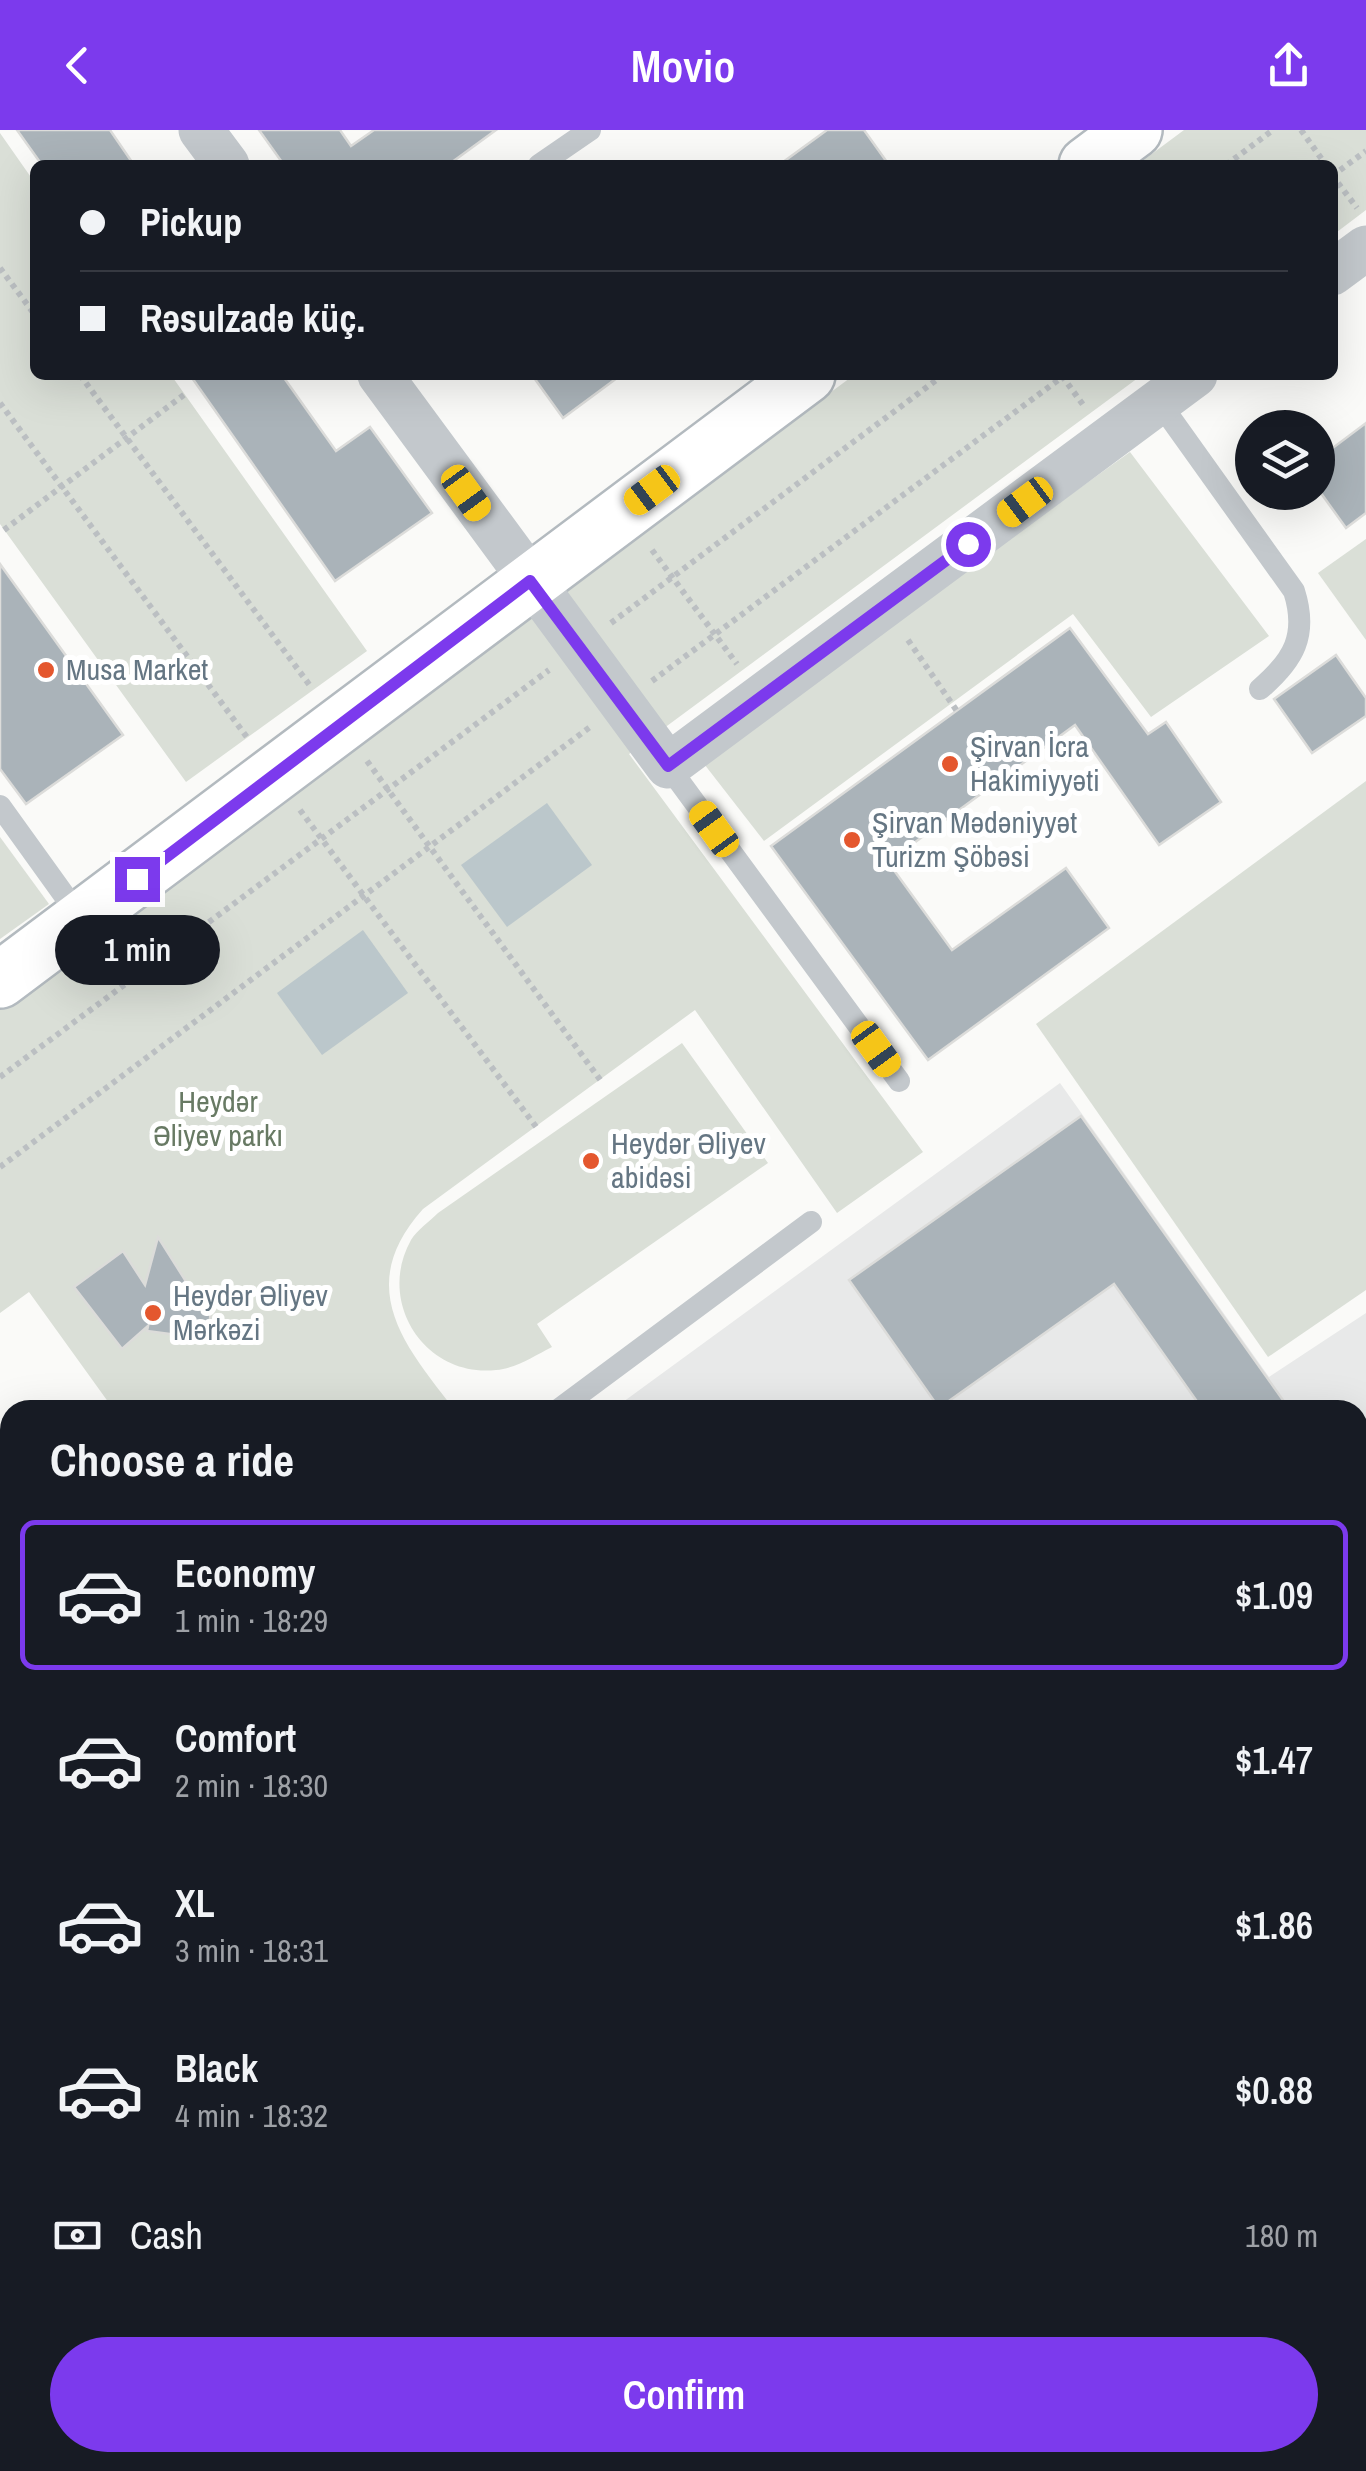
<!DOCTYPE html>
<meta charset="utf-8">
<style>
body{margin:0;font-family:"Archivo Narrow",sans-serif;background:#242831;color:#f1f3f6;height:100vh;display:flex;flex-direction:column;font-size:38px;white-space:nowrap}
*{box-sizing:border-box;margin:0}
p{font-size:32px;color:#9ea1a6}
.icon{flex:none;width:55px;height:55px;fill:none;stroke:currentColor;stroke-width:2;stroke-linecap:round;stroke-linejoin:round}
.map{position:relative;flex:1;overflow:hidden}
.panel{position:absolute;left:0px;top:1270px;width:1368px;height:1072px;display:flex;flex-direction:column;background:#171b24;border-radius:30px 30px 0 0;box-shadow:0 10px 40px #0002}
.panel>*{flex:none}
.guide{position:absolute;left:30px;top:30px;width:1308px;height:220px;border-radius:15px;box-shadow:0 10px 40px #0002;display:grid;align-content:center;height:220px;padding:0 50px;background:#171b24}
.tools{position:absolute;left:1235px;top:280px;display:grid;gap:20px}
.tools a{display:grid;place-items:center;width:100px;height:100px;border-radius:50%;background:#171b24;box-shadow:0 10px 40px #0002;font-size:50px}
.end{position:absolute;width:45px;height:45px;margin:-22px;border:12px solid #7c3aed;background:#fff;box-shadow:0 0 0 5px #fff}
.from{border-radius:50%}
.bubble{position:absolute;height:70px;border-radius:35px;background:#171b24;box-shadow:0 10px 40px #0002;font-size:32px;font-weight:600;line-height:70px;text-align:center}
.car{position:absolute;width:30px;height:60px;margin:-30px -15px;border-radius:12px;box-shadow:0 0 8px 2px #0007;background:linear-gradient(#f5c518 24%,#345 0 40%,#f5c518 0 76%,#345 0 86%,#f5c518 0)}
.guide b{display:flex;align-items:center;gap:35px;height:95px;font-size:38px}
.guide b+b{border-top:2px solid #363941}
.guide i{width:25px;height:25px;background:#f1f3f6}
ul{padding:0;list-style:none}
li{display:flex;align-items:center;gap:30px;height:150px;margin:0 20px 15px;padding:0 30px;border:5px solid transparent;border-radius:15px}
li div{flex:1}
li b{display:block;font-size:38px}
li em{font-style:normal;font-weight:600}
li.current{border-color:#7c3aed}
li>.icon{width:90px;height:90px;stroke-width:1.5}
h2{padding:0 50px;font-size:45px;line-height:120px}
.pay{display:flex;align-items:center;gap:25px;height:110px;padding:0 50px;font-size:38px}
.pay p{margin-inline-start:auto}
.action{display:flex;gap:20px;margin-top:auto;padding:20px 50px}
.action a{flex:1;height:115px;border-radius:60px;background:#7c3aed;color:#fff;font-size:40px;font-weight:600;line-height:115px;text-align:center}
header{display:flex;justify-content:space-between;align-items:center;height:130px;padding:0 50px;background:#7c3aed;color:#fff;font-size:45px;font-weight:600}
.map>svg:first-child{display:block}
.built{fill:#e8e9e9}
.green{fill:#dadfd7}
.water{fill:#bbc7cb}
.building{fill:#aab3b9;stroke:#dcdcda;stroke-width:2.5}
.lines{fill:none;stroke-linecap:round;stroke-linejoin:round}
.secondary-casing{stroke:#b3babf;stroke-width:60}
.path{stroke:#bbbfc2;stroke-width:6;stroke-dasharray:5 5;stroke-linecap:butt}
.service{stroke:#c3c8cc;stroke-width:22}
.minor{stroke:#c3c8cc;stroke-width:45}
.secondary{stroke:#fff;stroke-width:55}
.route{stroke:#7c3aed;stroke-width:12}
.poi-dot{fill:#e4572e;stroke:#fff;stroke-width:4}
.labels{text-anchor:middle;stroke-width:10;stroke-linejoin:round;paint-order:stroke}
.poi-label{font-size:30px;fill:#657683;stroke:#fff;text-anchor:start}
.park-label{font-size:30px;fill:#687a64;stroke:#fff}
</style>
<header><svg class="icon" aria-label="back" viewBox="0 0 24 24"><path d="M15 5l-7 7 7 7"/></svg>Movio<svg class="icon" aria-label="share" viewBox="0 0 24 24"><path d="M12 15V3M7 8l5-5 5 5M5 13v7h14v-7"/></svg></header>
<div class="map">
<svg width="1366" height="2341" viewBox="0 0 1366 2341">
<rect width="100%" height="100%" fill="#fafaf8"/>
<g class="built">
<path d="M 1060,953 L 1269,1247 L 1366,1183 L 1366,1643 L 1358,1649 L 1358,1280 L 612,1280 Z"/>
<path d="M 1366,1654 L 1366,2135 L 1358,2124 L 1358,1660 Z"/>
</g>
<g class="green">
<path d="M 1184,0 L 1366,0 L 1366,80 L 1333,105 L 1332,35 L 1137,35 Z"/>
<path d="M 0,3 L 35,53 L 35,245 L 171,245 L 367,521 L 186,652 L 0,394 Z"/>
<path d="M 854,245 L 1142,245 L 629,624 L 923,1022 L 837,1083 L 695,880 L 423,1079 C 354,1156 403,1214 455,1280 L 114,1280 L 29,1162 L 0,1183 L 0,879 Z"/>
<path d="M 1130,322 L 1269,506 L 1151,587 L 1073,484 L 764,711 L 701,630 Z"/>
<path d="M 1366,409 L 1366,510 L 1318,443 Z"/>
<path d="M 1366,651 L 1366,1160 L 1268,1227 L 1036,894 Z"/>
<path d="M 0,707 L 49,774 L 0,809 Z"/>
<path d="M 682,913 L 768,1033 L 537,1194 L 552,1217 C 534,1226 517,1238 496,1240 C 425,1248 376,1172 411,1110 C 417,1100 430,1091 438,1083 Z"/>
</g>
<g class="water">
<path d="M 547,673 L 592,735 L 507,797 L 461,735 Z"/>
<path d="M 363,800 L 408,863 L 322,925 L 277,863 Z"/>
</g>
<g class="building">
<path d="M 17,0 L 110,0 L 134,35 L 42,35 Z"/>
<path d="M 259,0 L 340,0 L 351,16 L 374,0 L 496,0 L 448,35 L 284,35 Z"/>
<path d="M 827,0 L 864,0 L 889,35 L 779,35 Z"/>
<path d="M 190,245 L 282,245 L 336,321 L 370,297 L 432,383 L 335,451 Z"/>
<path d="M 532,245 L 621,245 L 563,288 Z"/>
<path d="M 1366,293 L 1366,383 L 1346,398 L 1318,359 L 1318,329 Z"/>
<path d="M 0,434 L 123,605 L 26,674 L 0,639 Z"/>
<path d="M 1070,498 L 1148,604 L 1166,592 L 1221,672 L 1159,715 L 1075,595 L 888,732 L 952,820 L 1066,738 L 1109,798 L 928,930 L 771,716 Z"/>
<path d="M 1336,525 L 1366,568 L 1366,586 L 1312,623 L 1274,569 Z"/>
<path d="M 1081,986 L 1290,1280 L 1203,1280 L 1114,1154 L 939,1278 L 849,1150 Z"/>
<path d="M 158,1107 L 197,1169 L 212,1168 L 208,1209 L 147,1201 L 148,1196 L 122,1219 L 74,1157 L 123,1121 L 145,1155 Z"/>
</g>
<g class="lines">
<defs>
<g id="secondary">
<path d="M 1087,35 L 1134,0"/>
<path d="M 0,850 L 807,245"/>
</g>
</defs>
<use href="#secondary" class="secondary-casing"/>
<g class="path">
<path d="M 1301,0 L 1326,35"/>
<path d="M 1226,35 L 1273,0"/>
<path d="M 1332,45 L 1357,78"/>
<path d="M 1332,46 L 1366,21"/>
<path d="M 0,138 L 35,185"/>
<path d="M 80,245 L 311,557"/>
<path d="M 1062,246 L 1084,276"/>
<path d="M 0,273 L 249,610"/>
<path d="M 4,400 L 185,264"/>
<path d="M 652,420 L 737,534"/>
<path d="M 611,493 L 943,245"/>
<path d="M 908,510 L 957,581"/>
<path d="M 652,551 L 1065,245"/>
<path d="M 367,631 L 601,951"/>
<path d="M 300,680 L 537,998"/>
<path d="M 0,947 L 549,540"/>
<path d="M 0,1037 L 590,597"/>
</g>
<g class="service">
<path d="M 539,35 L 590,0"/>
<path d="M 1159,272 L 1294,461 C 1308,505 1294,530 1260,559"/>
<path d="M 668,636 L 899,951"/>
<path d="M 0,676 L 82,790"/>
<path d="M 558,1280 L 811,1092"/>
<path d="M 1358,2263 L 1366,2267"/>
<path d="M 845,2332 L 845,2341"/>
<path d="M 1217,2341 L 1230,2332"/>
</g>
<g class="minor">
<path d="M 201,0 L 227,35"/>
<path d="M 1332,143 L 1366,118"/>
<path d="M 380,245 L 668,636 L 1195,245"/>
<path d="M 0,1872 L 10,1863"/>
<path d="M 0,2022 L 10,2028"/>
<path d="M 1171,2332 L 1177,2341"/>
</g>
<use href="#secondary" class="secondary"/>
</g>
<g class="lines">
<path class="route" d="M 137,749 L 530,451 L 668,636 L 968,414"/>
</g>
<g class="poi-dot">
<circle cx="46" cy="540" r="10"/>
<circle cx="950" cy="634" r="10"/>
<circle cx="852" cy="710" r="10"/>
<circle cx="591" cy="1031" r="10"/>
<circle cx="153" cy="1183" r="10"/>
</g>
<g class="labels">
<g class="poi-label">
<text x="66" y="550">Musa Market</text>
<text x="970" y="627">Şirvan İcra<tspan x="970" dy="34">Hakimiyyəti</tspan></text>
<text x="872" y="703">Şirvan Mədəniyyət<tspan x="872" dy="34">Turizm Şöbəsi</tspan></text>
<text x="611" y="1024">Heydər Əliyev<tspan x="611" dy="34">abidəsi</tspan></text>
<text x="173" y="1176">Heydər Əliyev<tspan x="173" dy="34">Mərkəzi</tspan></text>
</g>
<g class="park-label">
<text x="218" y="982">Heydər<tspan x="218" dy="34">Əliyev parkı</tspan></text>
</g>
</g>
</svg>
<div class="tools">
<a><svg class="icon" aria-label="layers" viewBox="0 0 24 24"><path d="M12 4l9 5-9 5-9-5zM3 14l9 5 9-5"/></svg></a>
</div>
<i class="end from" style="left:968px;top:414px"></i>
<i class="end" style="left:137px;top:749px"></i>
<div class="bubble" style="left:55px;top:785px;width:165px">1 min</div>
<i class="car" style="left:652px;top:360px;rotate:233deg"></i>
<i class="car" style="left:466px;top:363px;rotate:144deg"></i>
<i class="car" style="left:1025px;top:372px;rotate:233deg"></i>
<i class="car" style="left:714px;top:699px;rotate:324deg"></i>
<i class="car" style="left:876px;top:919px;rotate:144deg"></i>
<div class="guide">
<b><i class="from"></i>Pickup</b>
<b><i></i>Rəsulzadə küç.</b>
</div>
<section class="panel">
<h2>Choose a ride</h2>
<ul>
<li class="current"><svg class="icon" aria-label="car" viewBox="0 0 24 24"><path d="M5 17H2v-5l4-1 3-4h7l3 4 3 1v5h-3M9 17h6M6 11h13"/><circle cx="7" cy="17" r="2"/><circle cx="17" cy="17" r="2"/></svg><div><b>Economy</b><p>1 min · 18:29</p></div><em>$1.09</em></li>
<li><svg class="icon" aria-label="car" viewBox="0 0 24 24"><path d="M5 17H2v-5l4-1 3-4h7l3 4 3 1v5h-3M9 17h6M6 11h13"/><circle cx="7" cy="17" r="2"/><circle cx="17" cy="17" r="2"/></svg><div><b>Comfort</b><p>2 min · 18:30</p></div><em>$1.47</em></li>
<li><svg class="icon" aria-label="car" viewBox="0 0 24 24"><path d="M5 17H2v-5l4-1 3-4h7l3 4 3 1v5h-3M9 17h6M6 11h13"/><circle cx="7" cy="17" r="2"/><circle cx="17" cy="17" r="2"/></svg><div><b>XL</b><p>3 min · 18:31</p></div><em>$1.86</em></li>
<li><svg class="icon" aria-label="car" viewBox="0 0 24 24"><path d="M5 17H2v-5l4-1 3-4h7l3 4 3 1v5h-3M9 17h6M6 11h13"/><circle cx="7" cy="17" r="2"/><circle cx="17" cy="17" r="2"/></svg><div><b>Black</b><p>4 min · 18:32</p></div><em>$0.88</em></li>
</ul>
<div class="pay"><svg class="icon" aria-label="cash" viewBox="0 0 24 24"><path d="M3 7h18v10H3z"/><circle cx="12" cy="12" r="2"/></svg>Cash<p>180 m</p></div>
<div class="action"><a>Confirm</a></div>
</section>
</div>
